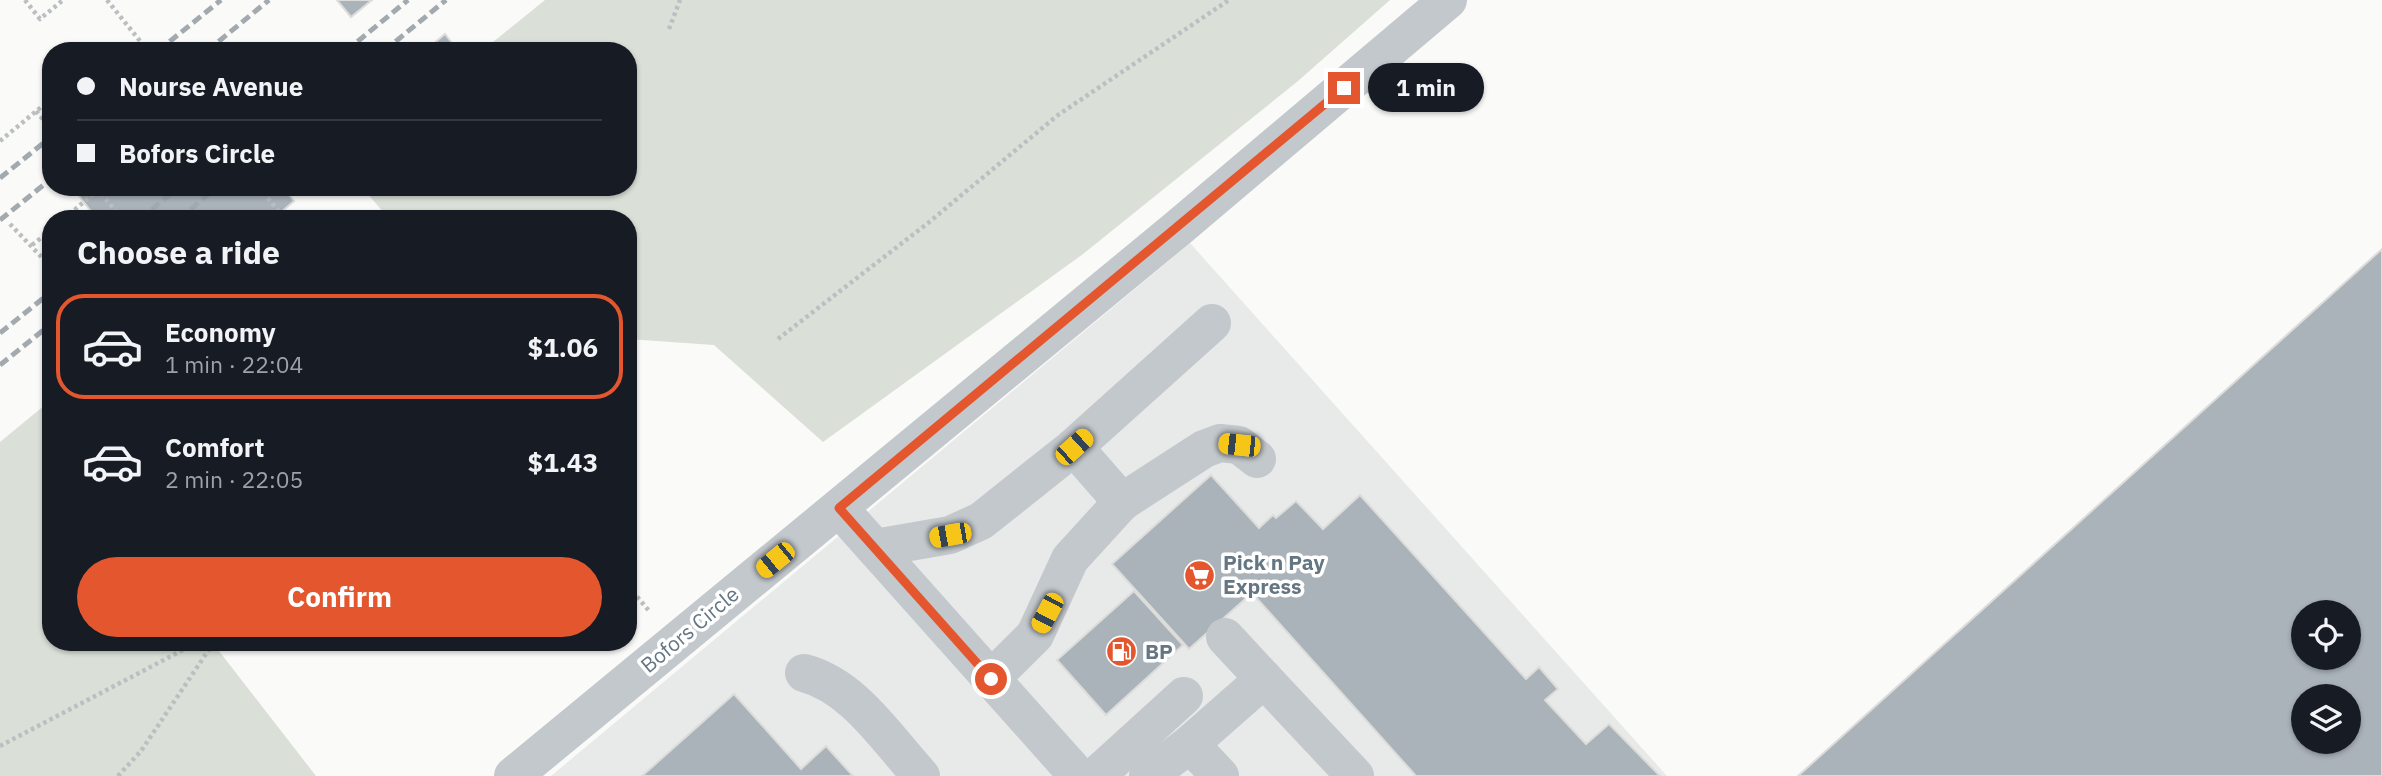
<!DOCTYPE html>
<meta charset="utf-8">
<style>
body{margin:0;font-family:"IBM Plex Sans",sans-serif;background:#20242c;color:#f1f3f6;height:100vh;display:flex;flex-direction:column;font-size:26px;white-space:nowrap}
*{box-sizing:border-box;margin:0}
p{font-size:23px;color:#9ea1a6}
.icon{flex:none;width:38px;height:38px;fill:none;stroke:currentColor;stroke-width:2;stroke-linecap:round;stroke-linejoin:round}
.map{position:relative;flex:1;overflow:hidden}
.panel{position:absolute;left:42px;top:210px;width:595px;height:441px;display:flex;flex-direction:column;background:#171b24;border-radius:28px;box-shadow:0 2px 5px #0004}
.panel>*{flex:none}
.guide{position:absolute;left:42px;top:42px;width:595px;height:154px;border-radius:28px;box-shadow:0 2px 5px #0004;display:grid;align-content:center;height:154px;padding:0 35px;background:#171b24}
.fabs{position:absolute;left:2291px;top:600px;display:grid;gap:14px}
.fabs a{display:grid;place-items:center;width:70px;height:70px;border-radius:50%;background:#171b24;box-shadow:0 2px 5px #0004;font-size:35px}
.end{position:absolute;width:32px;height:32px;margin:-16px;border:9px solid #e4572e;background:#fff;box-shadow:0 0 0 4px #fff}
.from{border-radius:50%}
.bubble{position:absolute;height:49px;border-radius:24px;background:#171b24;box-shadow:0 2px 5px #0004;font-size:23px;font-weight:800;line-height:49px;text-align:center}
.car{position:absolute;width:21px;height:42px;margin:-21px -10px;border-radius:9px;box-shadow:0 0 5px 2px #0007;background:linear-gradient(#f5c518 24%,#345 0 40%,#f5c518 0 76%,#345 0 86%,#f5c518 0)}
.guide b{display:flex;align-items:center;gap:24px;height:66px;font-size:26px}
.guide b+b{border-top:2px solid #363941}
.guide i{width:18px;height:18px;background:#f1f3f6}
ul{padding:0;list-style:none}
li{display:flex;align-items:center;gap:21px;height:105px;margin:0 14px 10px;padding:0 21px;border:4px solid transparent;border-radius:28px}
li div{flex:1}
li b{display:block;font-size:26px}
li em{font-style:normal;font-weight:800}
li.on{border-color:#e4572e}
li>.icon{width:63px;height:63px;stroke-width:1.5}
h2{padding:0 35px;font-size:32px;line-height:84px}
.cta{display:flex;gap:14px;margin-top:auto;padding:14px 35px}
.cta a{flex:1;height:80px;border-radius:42px;background:#e4572e;color:#fff;font-size:28px;font-weight:800;line-height:80px;text-align:center}
.map>svg:first-child{display:block}
.built{fill:#e8e9e9}
.green{fill:#dadfd7}
.building{fill:#aab3b9;stroke:#dcdcda;stroke-width:2;fill-rule:evenodd}
.lines{fill:none;stroke-linecap:round;stroke-linejoin:round}
.path{stroke:#bbbfc2;stroke-width:4.5;stroke-dasharray:3.5 3.5;stroke-linecap:butt}
.minor{stroke:#c3c8cc;stroke-width:38}
.rail{stroke:#a2aab0;stroke-width:5;stroke-dasharray:10 5;stroke-linecap:butt}
.route{stroke:#e4572e;stroke-width:9}
.labels{text-anchor:middle;stroke-width:7;stroke-linejoin:round;paint-order:stroke}
.poi-label{font-size:21px;font-weight:bold;fill:#657683;stroke:#fff;text-anchor:start}
.street-label{font-size:21px;fill:#657683;stroke:#fff}
</style>
<div class="map">
<svg width="2382" height="776" viewBox="0 0 2382 776">
<rect width="100%" height="100%" fill="#fafaf8"/>
<path class="built" d="M 1190,243 L 1667,776 L 551,776 Z"/>
<g class="green">
<path d="M 545,0 L 1390,0 L 1298,81 L 1083,254 L 823,442 L 714,345 L 628,339 L 628,219 L 389,219 L 362,187 L 628,187 L 628,51 L 482,51 Z"/>
<path d="M 51,400 L 51,642 L 212,642 L 316,776 L 0,776 L 0,442 Z"/>
</g>
<g class="building">
<path d="M 337,0 L 372,0 L 351,17 Z"/>
<path d="M 445,34 L 458,51 L 425,51 Z"/>
<path d="M 72,187 L 283,187 L 294,201 L 273,219 L 97,219 Z"/>
<path d="M 2382,249 L 2382,776 L 1798,776 ZM 2303,612 L 2348,612 L 2348,658 L 2303,658 ZM 2303,696 L 2348,696 L 2348,742 L 2303,742 Z"/>
<path d="M 1211,475 L 1259,528 L 1273,515 L 1276,518 L 1296,501 L 1323,529 L 1360,495 L 1526,679 L 1539,667 L 1558,689 L 1545,700 L 1586,744 L 1609,724 L 1660,776 L 1416,776 L 1252,593 L 1189,649 L 1112,564 Z"/>
<path d="M 1134,591 L 1183,645 L 1106,715 L 1057,660 Z"/>
<path d="M 734,694 L 801,769 L 826,746 L 853,776 L 642,776 Z"/>
</g>
<g class="lines">
<g class="path">
<path d="M 25,0 L 40,19 L 63,0"/>
<path d="M 107,0 L 148,51"/>
<path d="M 669,29 L 680,0"/>
<path d="M 36,111 L 51,129"/>
<path d="M 0,141 L 51,99"/>
<path d="M 259,187 L 285,219"/>
<path d="M 97,188 L 122,219"/>
<path d="M 64,219 L 101,187"/>
<path d="M 10,224 L 51,267"/>
<path d="M 32,245 L 51,230"/>
<path d="M 778,339 L 928,223 L 1058,115 L 1229,0"/>
<path d="M 628,586 L 650,612"/>
<path d="M 0,746 L 198,642"/>
<path d="M 118,776 L 141,751 L 214,642"/>
</g>
<g class="minor">
<path d="M 1122,502 L 1074,447 L 1212,323"/>
<path d="M 839,508 L 1078,776"/>
<path d="M 875,548 L 950,535 L 981,521 L 1074,447"/>
<path d="M 1225,637 L 1264,679"/>
<path d="M 804,673 C 854,686 887,739 921,776"/>
<path d="M 991,679 L 1035,635 L 1070,559 L 1122,502 L 1204,449 L 1220,443 L 1239,445 L 1257,459"/>
<path d="M 1190,744 L 1220,776"/>
<path d="M 513,776 L 1177,229 L 1448,0"/>
<path d="M 1096,776 L 1184,696"/>
<path d="M 1148,776 L 1190,744 L 1264,679 L 1355,776"/>
</g>
<g class="rail">
<path d="M 158,51 L 221,0"/>
<path d="M 207,51 L 269,0"/>
<path d="M 346,51 L 408,0"/>
<path d="M 384,51 L 446,0"/>
<path d="M 0,178 L 51,137"/>
<path d="M 140,219 L 179,187"/>
<path d="M 179,219 L 217,187"/>
<path d="M 0,220 L 51,179"/>
<path d="M 0,333 L 51,292"/>
<path d="M 0,365 L 51,324"/>
</g>
</g>
<g class="lines">
<path class="route" d="M 991,679 L 839,508 L 1344,88"/>
</g>
<defs>
<symbol id="supermarket-disc" viewBox="-11 -11 22 22"><circle r="9.5" fill="#e4572e" stroke="#fff"/><path d="M-6-5.5h2.5l.6 2H6L4.5 2H-2.5L-4.4-4H-6ZM-1.5 3.2a1.3 1.3 0 1 0 .1 0ZM3 3.2a1.3 1.3 0 1 0 .1 0Z" fill="#fff"/></symbol>
<symbol id="fuel-disc" viewBox="-11 -11 22 22"><circle r="9.5" fill="#e4572e" stroke="#fff"/><path d="M-5.5-6h7V0h2V4h1.3V-2.5L3-4.5l.8-.8L6-3V5H2.5V1h-1V6h-7ZM-4.2-4.7v3.2H.2V-4.7Z" fill="#fff"/></symbol>
</defs>
<g fill-rule="evenodd">
<use href="#supermarket-disc" x="1182" y="558" width="35" height="35"/>
<use href="#fuel-disc" x="1104" y="634" width="35" height="35"/>
</g>
<g class="labels">
<g class="poi-label">
<text x="1223" y="570">Pick n Pay<tspan x="1223" dy="24">Express</tspan></text>
<text x="1145" y="659">BP</text>
</g>
<g class="street-label">
<text transform="translate(690 630) rotate(-40)" y="7">Bofors Circle</text>
</g>
</g>
</svg>
<div class="fabs">
<a><svg class="icon" aria-label="locate" viewBox="0 0 24 24"><circle cx="12" cy="12" r="6"/><path d="M12 2v4M12 18v4M2 12h4M18 12h4"/></svg></a>
<a><svg class="icon" aria-label="layers" viewBox="0 0 24 24"><path d="M12 4l9 5-9 5-9-5zM3 14l9 5 9-5"/></svg></a>
</div>
<i class="end from" style="left:991px;top:679px"></i>
<i class="end" style="left:1344px;top:88px"></i>
<div class="bubble" style="left:1368px;top:63px;width:116px">1 min</div>
<i class="car" style="left:1239px;top:445px;rotate:276deg"></i>
<i class="car" style="left:1074px;top:447px;rotate:48deg"></i>
<i class="car" style="left:950px;top:535px;rotate:260deg"></i>
<i class="car" style="left:775px;top:560px;rotate:231deg"></i>
<i class="car" style="left:1047px;top:613px;rotate:208deg"></i>
<div class="guide">
<b><i class="from"></i>Nourse Avenue</b>
<b><i></i>Bofors Circle</b>
</div>
<section class="panel">
<h2>Choose a ride</h2>
<ul>
<li class="on"><svg class="icon" aria-label="car" viewBox="0 0 24 24"><path d="M5 17H2v-5l4-1 3-4h7l3 4 3 1v5h-3M9 17h6M6 11h13"/><circle cx="7" cy="17" r="2"/><circle cx="17" cy="17" r="2"/></svg><div><b>Economy</b><p>1 min · 22:04</p></div><em>$1.06</em></li>
<li><svg class="icon" aria-label="car" viewBox="0 0 24 24"><path d="M5 17H2v-5l4-1 3-4h7l3 4 3 1v5h-3M9 17h6M6 11h13"/><circle cx="7" cy="17" r="2"/><circle cx="17" cy="17" r="2"/></svg><div><b>Comfort</b><p>2 min · 22:05</p></div><em>$1.43</em></li>
</ul>
<div class="cta"><a>Confirm</a></div>
</section>
</div>
